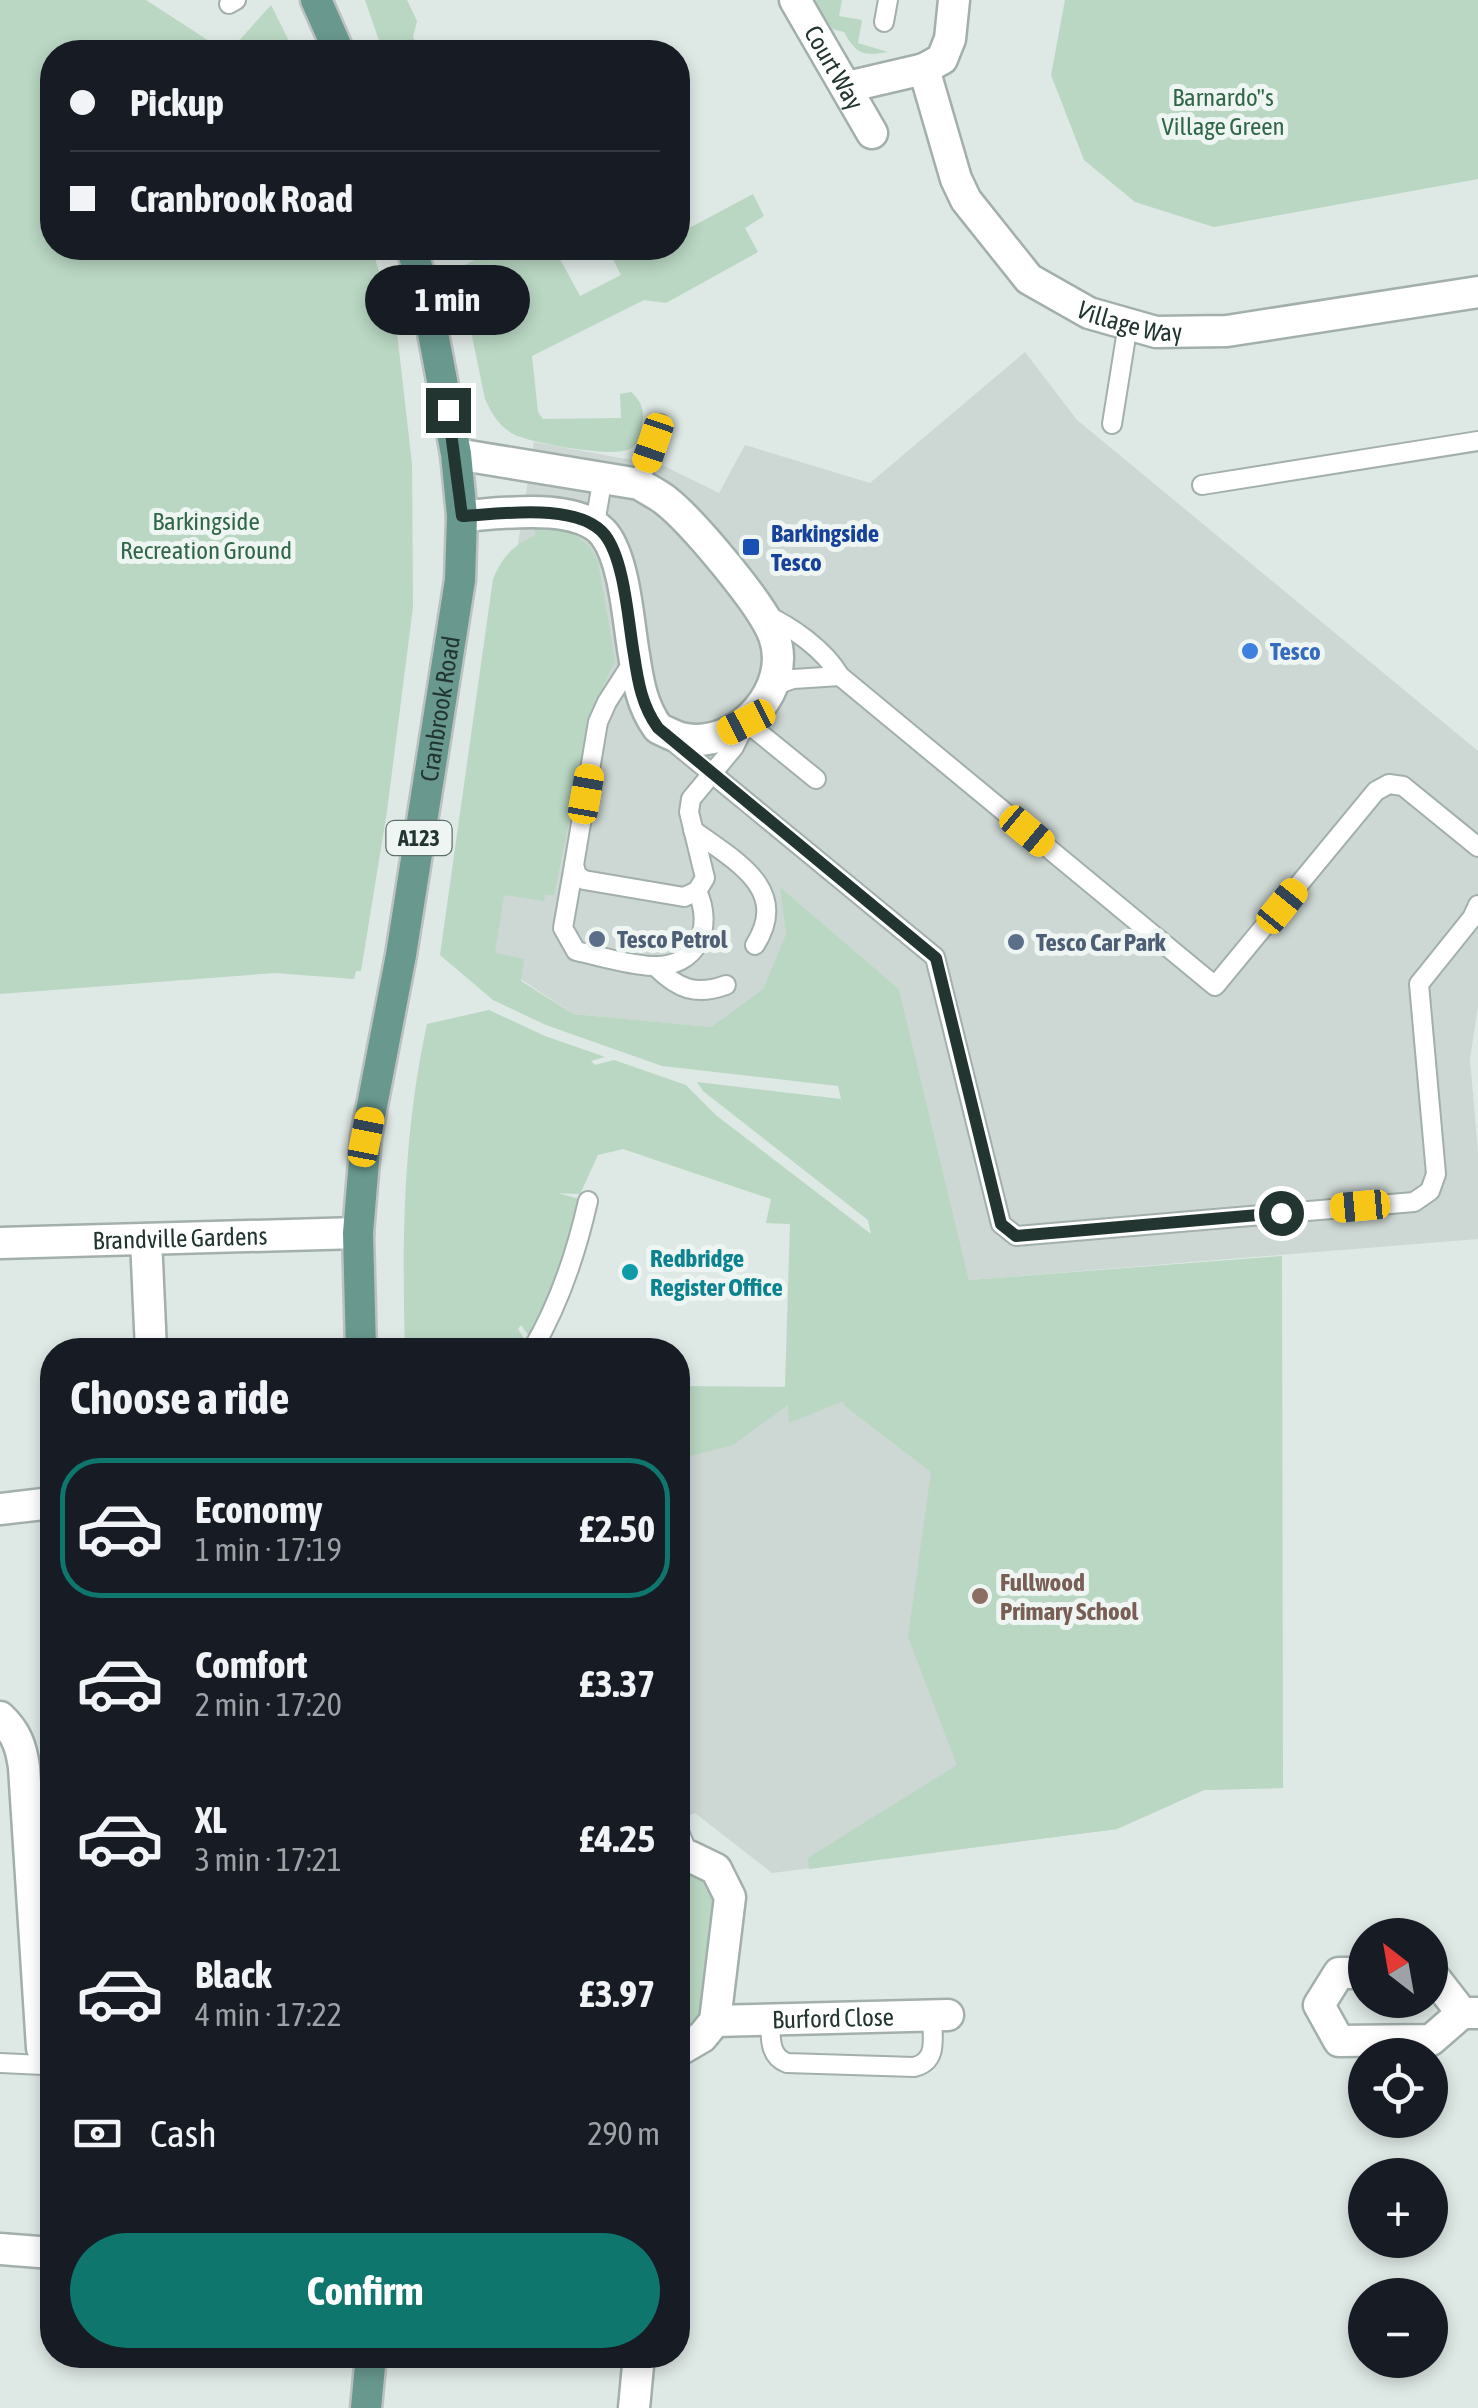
<!DOCTYPE html>
<meta charset="utf-8">
<style>
body{margin:0;font-family:"Asap Condensed",sans-serif;background:#20242c;color:#f1f3f6;height:100vh;display:flex;flex-direction:column;font-size:38px;white-space:nowrap}
*{box-sizing:border-box;margin:0}
p{font-size:32px;color:#9ea1a6}
.icon{flex:none;width:55px;height:55px;fill:none;stroke:currentColor;stroke-width:2;stroke-linecap:round;stroke-linejoin:round}
.map{position:relative;flex:1;overflow:hidden}
.side{position:absolute;left:40px;top:1338px;width:650px;height:1030px;display:flex;flex-direction:column;background:#171b24;border-radius:40px;box-shadow:0 5px 15px #0003}
.side>*{flex:none}
.top-card{position:absolute;left:40px;top:40px;width:650px;height:220px;border-radius:40px;box-shadow:0 5px 15px #0003;display:grid;align-content:center;height:220px;padding:0 30px;background:#171b24}
.needle{width:65px;rotate:329deg}
.buttons{position:absolute;left:1348px;top:1918px;display:grid;gap:20px}
.buttons a{display:grid;place-items:center;width:100px;height:100px;border-radius:50%;background:#171b24;box-shadow:0 5px 15px #0003;font-size:50px}
.end{position:absolute;width:45px;height:45px;margin:-22px;border:12px solid #223531;background:#fff;box-shadow:0 0 0 5px #fff}
.from{border-radius:50%}
.bubble{position:absolute;height:70px;border-radius:35px;background:#171b24;box-shadow:0 5px 15px #0003;font-size:32px;font-weight:700;line-height:70px;text-align:center}
.car{position:absolute;width:30px;height:60px;margin:-30px -15px;border-radius:12px;box-shadow:0 0 8px 2px #0007;background:linear-gradient(#f5c518 24%,#345 0 40%,#f5c518 0 76%,#345 0 86%,#f5c518 0)}
.top-card b{display:flex;align-items:center;gap:35px;height:95px;font-size:38px}
.top-card b+b{border-top:2px solid #363941}
.top-card i{width:25px;height:25px;background:#f1f3f6}
ul{padding:0;list-style:none}
li{display:flex;align-items:center;gap:30px;height:140px;margin:0 20px 15px;padding:0 10px;border:5px solid transparent;border-radius:40px}
li div{flex:1}
li b{display:block;font-size:38px}
li em{font-style:normal;font-weight:700}
li.on{border-color:#0f766e}
li>.icon{width:90px;height:90px;stroke-width:1.5}
h2{padding:0 30px;font-size:45px;line-height:120px}
.pay{display:flex;align-items:center;gap:25px;height:110px;padding:0 30px;font-size:38px}
.pay p{margin-inline-start:auto}
.button{display:flex;gap:20px;margin-top:auto;padding:20px 30px}
.button a{flex:1;height:115px;border-radius:60px;background:#0f766e;color:#fff;font-size:40px;font-weight:700;line-height:115px;text-align:center}
.map>svg:first-child{display:block}
.built{fill:#cdd7d3}
.green{fill:#b9d7c3}
.lines{fill:none;stroke-linecap:round;stroke-linejoin:round}
.lane-casing{stroke:#a2afab;stroke-width:22}
.street-casing{stroke:#a2afab;stroke-width:35}
.primary-casing{stroke:#bdc2c1;stroke-width:35}
.lane{stroke:#fff;stroke-width:18}
.street{stroke:#fff;stroke-width:30}
.primary{stroke:#68988e;stroke-width:30}
.route{stroke:#223531;stroke-width:12}
.transit-dot{fill:#1a4fb4;stroke:#eef5f2;stroke-width:4}
.shop-dot{fill:#3f7fe0;stroke:#eef5f2;stroke-width:4}
.service-dot{fill:#5c6f8a;stroke:#eef5f2;stroke-width:4}
.culture-dot{fill:#0f9aa8;stroke:#eef5f2;stroke-width:4}
.education-dot{fill:#8d6e63;stroke:#eef5f2;stroke-width:4}
.labels{text-anchor:middle;stroke-width:10;stroke-linejoin:round;paint-order:stroke}
.shield{fill:#eef5f2;stroke:#5f6f6b;stroke-width:2.5}
.shield-label{font-size:22px;font-weight:bold;fill:#223531}
.street-label{font-size:25px;fill:#223531;stroke:#eef5f2}
.park-label{font-size:25px;fill:#316749;stroke:#eef5f2}
.transit-label{font-size:25px;font-weight:bold;fill:#164399;stroke:#eef5f2;text-anchor:start}
.shop-label{font-size:25px;font-weight:bold;fill:#366cbe;stroke:#eef5f2;text-anchor:start}
.service-label{font-size:25px;font-weight:bold;fill:#4e5e75;stroke:#eef5f2;text-anchor:start}
.culture-label{font-size:25px;font-weight:bold;fill:#0d838f;stroke:#eef5f2;text-anchor:start}
.education-label{font-size:25px;font-weight:bold;fill:#785e54;stroke:#eef5f2;text-anchor:start}
</style>
<div class="map">
<svg width="1478" height="2408" viewBox="0 0 1478 2408">
<rect width="100%" height="100%" fill="#dee8e4"/>
<g class="built">
<path d="M 1025,352 L 1077,420 L 1478,751 L 1478,1006 L 1470,1059 L 1478,1153 L 1478,1239 L 969,1280 L 899,989 L 781,888 L 786,934 L 763,989 L 711,1027 L 573,1014 L 485,955 L 512,581 L 534,442 L 664,466 L 719,493 L 745,445 L 870,483 Z"/>
<path d="M 793,1317 L 1283,1788 L 1204,1790 L 1117,1829 L 772,1873 L 695,1813 L 678,1820 L 678,1401 L 789,1404 Z"/>
</g>
<g class="green">
<path d="M 0,0 L 146,0 L 226,52 L 52,52 L 52,248 L 372,248 L 397,333 L 412,464 L 413,607 L 387,811 L 361,971 L 356,971 L 354,979 L 275,973 L 0,994 Z"/>
<path d="M 365,0 L 407,0 L 417,21 L 413,37 L 421,52 L 383,52 Z"/>
<path d="M 815,0 L 842,0 L 839,16 L 862,20 L 858,43 L 888,52 C 863,56 857,55 844,32 L 832,29 Z"/>
<path d="M 1065,0 L 1478,0 L 1478,179 L 1214,227 L 1135,202 L 1084,160 L 1051,75 Z"/>
<path d="M 271,5 L 294,51 L 229,52 Z"/>
<path d="M 753,194 L 764,216 L 745,228 L 758,252 L 666,303 L 644,300 L 532,356 L 538,412 L 543,419 L 621,418 L 620,394 L 631,392 C 642,402 645,411 642,426 C 640,437 639,446 627,450 C 610,457 530,443 513,434 C 498,425 492,414 485,399 L 458,268 L 500,248 L 554,248 L 580,296 L 621,275 L 607,248 L 678,248 L 678,234 Z"/>
<path d="M 545,525 L 561,527 L 576,536 L 589,546 L 598,562 L 615,661 L 587,720 L 584,750 L 554,895 L 545,895 L 544,901 L 504,895 L 495,953 L 524,959 L 521,981 L 573,1014 L 711,1027 L 763,989 L 786,934 L 780,887 L 899,989 L 969,1280 L 1282,1256 L 1283,1788 L 1204,1790 L 1117,1829 L 809,1869 L 808,1858 L 957,1765 L 908,1637 L 931,1472 L 845,1406 L 843,1401 L 789,1423 L 788,1405 L 733,1445 L 678,1459 L 678,1386 L 785,1387 L 790,1224 L 766,1223 L 771,1199 L 623,1149 L 598,1155 L 580,1194 L 558,1193 L 579,1199 L 551,1299 L 529,1336 L 521,1325 L 518,1329 L 526,1342 L 519,1350 L 405,1350 C 402,1238 403,1135 427,1024 L 489,1010 L 545,1036 L 605,1057 L 591,1061 L 595,1065 L 614,1060 L 686,1085 L 717,1116 L 871,1234 L 868,1220 L 703,1091 L 697,1082 L 841,1099 L 838,1086 L 662,1066 L 546,1025 L 493,1000 L 440,955 L 493,579 C 503,556 513,545 536,535 L 534,527 Z"/>
<path d="M 681,1871 L 705,1875 L 717,1894 L 702,2014 C 696,2022 689,2030 678,2026 L 678,1872 Z"/>
</g>
<g class="lines">
<defs>
<g id="lane">
<path d="M 229,4 L 236,0"/>
<path d="M 884,22 L 888,0"/>
<path d="M 1112,424 L 1128,324"/>
<path d="M 639,484 L 660,424"/>
<path d="M 1202,485 L 1478,441"/>
<path d="M 595,524 L 603,476"/>
<path d="M 764,614 C 792,627 824,649 840,676 L 1215,986 L 1376,791 L 1389,784 L 1403,786 L 1478,847"/>
<path d="M 634,660 L 607,702 L 598,722 L 574,865 L 577,875 L 584,880 L 684,897 L 697,891 L 705,878 L 689,812 L 691,799 L 734,747 L 746,722 L 816,779"/>
<path d="M 776,685 L 793,679 L 840,676"/>
<path d="M 670,739 L 935,957 L 1001,1224 L 1016,1236 L 1414,1202 L 1430,1191 L 1436,1174 L 1419,984 L 1472,918 L 1478,905"/>
<path d="M 693,830 C 733,860 791,888 755,945"/>
<path d="M 574,865 L 563,928 L 576,951 C 600,956 627,965 652,966 C 698,968 714,927 697,891"/>
<path d="M 656,967 C 678,989 696,996 726,985"/>
<path d="M 532,1350 C 560,1303 576,1254 588,1201"/>
<path d="M 678,1829 L 689,1856"/>
<path d="M 770,2018 C 771,2036 768,2056 787,2063 L 914,2067 C 939,2061 932,2037 932,2016"/>
<path d="M 0,2063 L 43,2065"/>
</g>
<g id="street">
<path id="s1" d="M 795,0 L 872,133"/>
<path id="s2" d="M 924,69 L 956,179 L 966,200 L 1029,279 L 1089,313 L 1156,332 L 1227,331 L 1478,292"/>
<path d="M 847,87 L 924,69 L 942,59 L 950,39 L 954,0"/>
<path d="M 456,454 L 639,484 C 647,489 657,494 665,500 C 692,521 763,605 774,636 C 793,687 740,748 686,739 C 677,738 666,732 658,728 C 642,706 638,682 634,655 C 628,621 625,562 605,535 C 579,501 499,514 462,516"/>
<path d="M 146,1239 L 151,1350"/>
<path id="s3" d="M 0,1243 L 358,1233"/>
<path d="M 0,1509 L 52,1503"/>
<path d="M 0,1717 C 16,1732 21,1746 24,1767 L 42,2048"/>
<path d="M 678,1860 L 689,1856 L 716,1869 L 730,1897 L 715,2021 L 702,2037 L 678,2051"/>
<path d="M 1430,1972 L 1462,2013"/>
<path d="M 1365,1973 L 1339,1973 L 1319,2005 L 1339,2041 L 1431,2040 L 1462,2013 L 1478,2013"/>
<path id="s4" d="M 715,2021 L 948,2015"/>
<path d="M 0,2249 L 52,2253"/>
<path d="M 634,2408 L 639,2355"/>
</g>
<g id="primary">
<path d="M 316,0 L 339,52"/>
<path id="s5" d="M 361,1350 L 358,1233 L 366,1137 L 401,955 L 460,580 L 462,516 L 456,454 L 429,312 L 412,248"/>
<path d="M 366,2408 L 371,2355"/>
</g>
</defs>
<use href="#lane" class="lane-casing"/>
<use href="#street" class="street-casing"/>
<use href="#primary" class="primary-casing"/>
<use href="#lane" class="lane"/>
<use href="#street" class="street"/>
<use href="#primary" class="primary"/>
</g>
<g class="lines">
<path class="route" d="M 448,410 L 462,516 C 500,514 579,502 605,535 C 625,561 628,622 634,655 C 638,682 642,706 658,728 L 936,958 L 1001,1224 L 1016,1236 L 1281,1213"/>
</g>
<rect class="transit-dot" x="741" y="537" width="20" height="20" rx="5"/>
<circle class="shop-dot" cx="1250" cy="651" r="10"/>
<g class="service-dot">
<circle cx="597" cy="939" r="10"/>
<circle cx="1016" cy="942" r="10"/>
</g>
<circle class="culture-dot" cx="630" cy="1272" r="10"/>
<circle class="education-dot" cx="980" cy="1596" r="10"/>
<g class="labels">
<rect class="shield" x="386.5" y="821" width="65" height="34" rx="8"/>
<g class="shield-label">
<text x="419" y="846">A123</text>
</g>
<g class="street-label">
<text dy="9" stroke="none"><textPath href="#s1" startOffset="78">Court Way</textPath></text>
<text dy="9" stroke="none"><textPath href="#s2" startOffset="350">Village Way</textPath></text>
<text dy="9" stroke="none"><textPath href="#s5" startOffset="648">Cranbrook Road</textPath></text>
<text dy="9" stroke="none"><textPath href="#s3" startOffset="180">Brandville Gardens</textPath></text>
<text dy="9" stroke="none"><textPath href="#s4" startOffset="118">Burford Close</textPath></text>
</g>
<g class="park-label">
<text x="1223" y="106">Barnardo''s<tspan x="1223" dy="29">Village Green</tspan></text>
<text x="206" y="530">Barkingside<tspan x="206" dy="29">Recreation Ground</tspan></text>
</g>
<g class="transit-label">
<text x="771" y="542">Barkingside<tspan x="771" dy="29">Tesco</tspan></text>
</g>
<g class="shop-label">
<text x="1270" y="660">Tesco</text>
</g>
<g class="service-label">
<text x="617" y="948">Tesco Petrol</text>
<text x="1036" y="951">Tesco Car Park</text>
</g>
<g class="culture-label">
<text x="650" y="1267">Redbridge<tspan x="650" dy="29">Register Office</tspan></text>
</g>
<g class="education-label">
<text x="1000" y="1591">Fullwood<tspan x="1000" dy="29">Primary School</tspan></text>
</g>
</g>
</svg>
<div class="buttons">
<a><svg class="needle" viewBox="-14 -14 28 28"><path d="M0-13l5 13h-10z" fill="#e53935"/><path d="M0 13l5-13h-10z" fill="#9ea1a6"/></svg></a>
<a><svg class="icon" aria-label="locate" viewBox="0 0 24 24"><circle cx="12" cy="12" r="6"/><path d="M12 2v4M12 18v4M2 12h4M18 12h4"/></svg></a>
<a>+</a>
<a>−</a>
</div>
<i class="end from" style="left:1281px;top:1213px"></i>
<i class="end" style="left:448px;top:410px"></i>
<div class="bubble" style="left:365px;top:265px;width:165px">1 min</div>
<i class="car" style="left:653px;top:443px;rotate:199deg"></i>
<i class="car" style="left:746px;top:722px;rotate:243deg"></i>
<i class="car" style="left:586px;top:794px;rotate:10deg"></i>
<i class="car" style="left:1027px;top:831px;rotate:130deg"></i>
<i class="car" style="left:1282px;top:906px;rotate:39deg"></i>
<i class="car" style="left:366px;top:1137px;rotate:11deg"></i>
<i class="car" style="left:1360px;top:1206px;rotate:265deg"></i>
<div class="top-card">
<b><i class="from"></i>Pickup</b>
<b><i></i>Cranbrook Road</b>
</div>
<section class="side">
<h2>Choose a ride</h2>
<ul>
<li class="on"><svg class="icon" aria-label="car" viewBox="0 0 24 24"><path d="M5 17H2v-5l4-1 3-4h7l3 4 3 1v5h-3M9 17h6M6 11h13"/><circle cx="7" cy="17" r="2"/><circle cx="17" cy="17" r="2"/></svg><div><b>Economy</b><p>1 min · 17:19</p></div><em>£2.50</em></li>
<li><svg class="icon" aria-label="car" viewBox="0 0 24 24"><path d="M5 17H2v-5l4-1 3-4h7l3 4 3 1v5h-3M9 17h6M6 11h13"/><circle cx="7" cy="17" r="2"/><circle cx="17" cy="17" r="2"/></svg><div><b>Comfort</b><p>2 min · 17:20</p></div><em>£3.37</em></li>
<li><svg class="icon" aria-label="car" viewBox="0 0 24 24"><path d="M5 17H2v-5l4-1 3-4h7l3 4 3 1v5h-3M9 17h6M6 11h13"/><circle cx="7" cy="17" r="2"/><circle cx="17" cy="17" r="2"/></svg><div><b>XL</b><p>3 min · 17:21</p></div><em>£4.25</em></li>
<li><svg class="icon" aria-label="car" viewBox="0 0 24 24"><path d="M5 17H2v-5l4-1 3-4h7l3 4 3 1v5h-3M9 17h6M6 11h13"/><circle cx="7" cy="17" r="2"/><circle cx="17" cy="17" r="2"/></svg><div><b>Black</b><p>4 min · 17:22</p></div><em>£3.97</em></li>
</ul>
<div class="pay"><svg class="icon" aria-label="cash" viewBox="0 0 24 24"><path d="M3 7h18v10H3z"/><circle cx="12" cy="12" r="2"/></svg>Cash<p>290 m</p></div>
<div class="button"><a>Confirm</a></div>
</section>
</div>
